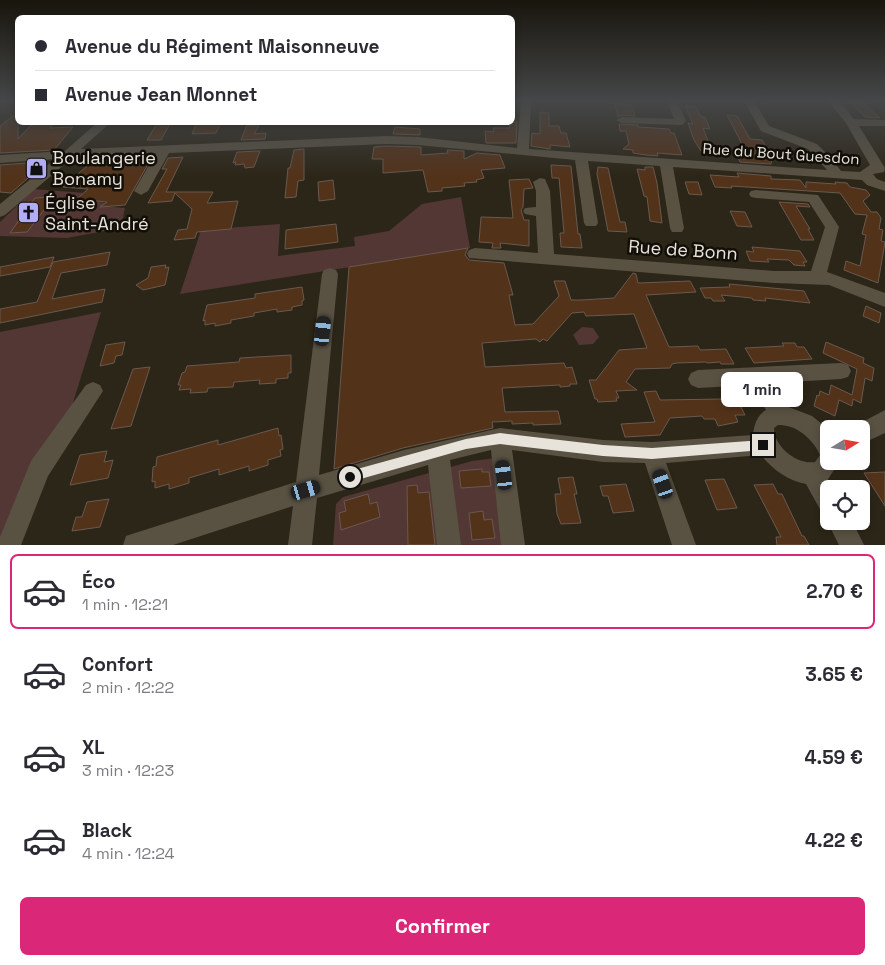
<!DOCTYPE html>
<html lang="fr">
<meta charset="utf-8">
<style>
body{margin:0;font-family:"Space Grotesk",sans-serif;background:#f7f7f7;color:#2b2b33;height:100vh;display:flex;flex-direction:column;font-size:19px;white-space:nowrap}
*{box-sizing:border-box;margin:0}
p{font-size:16px;color:#7c7c81}
.icon{flex:none;width:28px;height:28px;fill:none;stroke:currentColor;stroke-width:2;stroke-linecap:round;stroke-linejoin:round}
.map{position:relative;height:545px;overflow:hidden}
.side{display:flex;flex-direction:column;background:#fff;flex:1}
.side>*{flex:none}
.top-card{position:absolute;left:15px;top:15px;width:500px;height:110px;border-radius:8px;box-shadow:0 2px 8px #0003;display:grid;align-content:center;height:110px;padding:0 20px;background:#fff}
.needle{width:32px;rotate:79deg}
.tools{position:absolute;left:820px;top:420px;display:grid;gap:10px}
.tools a{display:grid;place-items:center;width:50px;height:50px;border-radius:8px;background:#fff;box-shadow:0 2px 8px #0003;font-size:25px}
.end{position:absolute;width:22px;height:22px;margin:-11px;border:6px solid #e7e3da;background:#111;box-shadow:0 0 0 2px #111}
.from{border-radius:50%}
.bubble{position:absolute;height:35px;border-radius:8px;background:#fff;box-shadow:0 2px 8px #0003;font-size:16px;font-weight:600;line-height:35px;text-align:center}
.car{position:absolute;width:15px;height:30px;margin:-15px -8px;border-radius:6px;box-shadow:0 0 4px 1px #0007;background:linear-gradient(#222 24%,#8ab4d8 0 40%,#222 0 76%,#8ab4d8 0 86%,#222 0)}
.top-card b{display:flex;align-items:center;gap:18px;height:48px;font-size:19px}
.top-card b+b{border-top:1px solid #e1e1e2}
.top-card i{width:12px;height:12px;background:#2b2b33}
ul{padding:9px 0 0;list-style:none}
li{display:flex;align-items:center;gap:15px;height:75px;margin:0 10px 8px;padding:0 10px;border:2px solid transparent;border-radius:8px}
li div{flex:1}
li b{display:block;font-size:19px}
li em{font-style:normal;font-weight:600}
li.current{border-color:#db2777}
li>.icon{width:45px;height:45px;stroke-width:1.5}
.action{display:flex;gap:10px;margin-top:auto;padding:10px 20px}
.action a{flex:1;height:58px;border-radius:8px;background:#db2777;color:#fff;font-size:20px;font-weight:600;line-height:58px;text-align:center}
.map>svg:first-child{display:block}
.green{fill:#523735}
.building{fill:#53321a;stroke:#69594f}
.lines{fill:none;stroke-linecap:round;stroke-linejoin:round}
.minor{fill:#595243;fill-rule:evenodd}
.route{fill:#e7e3da}
.labels{text-anchor:middle;stroke-width:5;stroke-linejoin:round;paint-order:stroke}
.far-street-label{font-size:15px;fill:#e7e3da;stroke:#120f09}
.poi-label{font-size:18px;fill:#e7e3da;stroke:#120f09;text-anchor:start}
.street-label{font-size:18px;fill:#e7e3da;stroke:#120f09}
</style>
<div class="map">
<svg width="885" height="545" viewBox="0 0 885 545">
<rect width="100%" height="100%" fill="#2c2618"/>
<g class="green">
<path d="M 34,189 L 84,193 L 78,199 L 106,203 L 102,206 L 125,208 L 121,228 L 67,238 L 0,236 L 0,222 Z"/>
<path d="M 461,197 L 470,248 L 180,294 L 201,230 L 280,224 L 278,256 L 355,246 L 354,237 L 389,231 L 422,204 Z"/>
<path d="M 101,312 L 72,406 L 0,543 L 0,332 Z"/>
<path d="M 582,327 L 593,328 L 599,337 L 593,344 L 579,345 L 573,335 Z"/>
<path d="M 496,458 L 507,545 L 333,545 L 336,504 L 343,497 L 472,461 Z"/>
</g>
<g class="building">
<path d="M 849,101 L 861,101 L 880,118 L 865,117 Z"/>
<path d="M 615,104 L 632,105 L 635,116 L 622,115 L 618,117 Z"/>
<path d="M 685,106 L 696,107 L 701,117 L 705,117 L 710,129 L 703,128 L 712,151 L 701,151 L 694,140 L 688,123 L 693,124 Z"/>
<path d="M 18,112 L 18,139 L 31,125 L 54,124 L 50,128 L 73,127 L 54,150 L 0,153 L 0,126 Z"/>
<path d="M 540,112 L 549,113 L 549,126 L 559,126 L 561,133 L 566,133 L 570,147 L 550,145 L 550,149 L 531,146 L 532,133 L 540,134 Z"/>
<path d="M 727,115 L 737,116 L 750,139 L 762,140 L 772,158 L 771,164 L 740,162 L 734,149 L 745,150 Z"/>
<path d="M 158,122 L 171,122 L 161,140 L 147,140 Z"/>
<path d="M 197,122 L 221,122 L 216,133 L 192,134 Z"/>
<path d="M 509,122 L 517,122 L 516,143 L 486,143 L 485,131 L 494,132 L 493,128 L 510,128 Z"/>
<path d="M 619,124 L 638,125 L 638,127 L 669,129 L 671,133 L 674,133 L 682,155 L 657,153 L 658,156 L 646,155 L 633,153 L 633,150 L 623,149 L 629,144 L 626,131 L 620,131 Z"/>
<path d="M 247,125 L 259,126 L 254,134 L 266,133 L 265,139 L 241,140 Z"/>
<path d="M 395,127 L 420,129 L 420,135 L 393,134 Z"/>
<path d="M 385,146 L 421,147 L 421,155 L 448,153 L 447,150 L 464,151 L 464,159 L 477,153 L 500,155 L 505,168 L 481,170 L 484,178 L 476,180 L 477,182 L 464,183 L 465,186 L 442,188 L 442,191 L 428,192 L 423,170 L 383,173 L 383,159 L 372,159 L 374,147 Z"/>
<path d="M 304,149 L 304,180 L 298,181 L 296,197 L 285,198 L 288,168 L 290,168 L 294,150 Z"/>
<path d="M 260,151 L 254,167 L 245,168 L 244,164 L 235,165 L 236,162 L 233,163 L 237,152 Z"/>
<path d="M 183,157 L 166,192 L 213,192 L 207,203 L 238,201 L 231,229 L 197,232 L 195,238 L 174,240 L 178,230 L 187,229 L 192,209 L 175,193 L 172,201 L 148,203 L 167,169 L 162,169 L 168,158 Z"/>
<path d="M 95,159 L 123,162 L 125,160 L 151,159 L 125,205 L 100,207 L 107,202 L 77,199 L 88,189 L 63,187 Z"/>
<path d="M 40,162 L 37,170 L 11,193 L 0,192 L 0,165 Z"/>
<path d="M 551,165 L 571,166 L 578,234 L 580,234 L 582,248 L 561,247 L 560,233 L 564,233 L 559,178 L 552,178 Z"/>
<path d="M 598,167 L 608,168 L 620,222 L 625,222 L 627,232 L 608,231 L 597,174 Z"/>
<path d="M 645,167 L 653,167 L 657,183 L 662,223 L 650,221 L 647,197 L 644,196 L 637,169 L 645,170 Z"/>
<path d="M 737,173 L 771,176 L 771,179 L 800,180 L 806,188 L 806,182 L 836,184 L 835,182 L 847,183 L 850,187 L 866,190 L 870,195 L 863,201 L 871,212 L 877,212 L 881,218 L 879,229 L 883,230 L 881,241 L 885,242 L 878,283 L 844,270 L 846,261 L 860,266 L 866,235 L 862,234 L 867,215 L 855,214 L 840,193 L 731,186 L 732,188 L 715,187 L 710,175 L 739,177 Z"/>
<path d="M 529,179 L 533,188 L 524,189 L 523,207 L 521,210 L 524,220 L 529,220 L 529,246 L 500,243 L 501,248 L 492,248 L 493,243 L 479,242 L 481,217 L 513,218 L 509,180 Z"/>
<path d="M 333,180 L 335,199 L 319,201 L 318,182 Z"/>
<path d="M 685,182 L 698,182 L 702,195 L 689,194 Z"/>
<path d="M 54,197 L 27,232 L 10,233 L 35,198 Z"/>
<path d="M 779,202 L 808,204 L 810,207 L 796,206 L 810,229 L 808,229 L 814,240 L 801,240 Z"/>
<path d="M 730,211 L 745,212 L 752,227 L 737,226 Z"/>
<path d="M 336,224 L 338,242 L 285,249 L 286,230 Z"/>
<path d="M 752,247 L 800,251 L 807,262 L 803,262 L 805,266 L 794,265 L 789,260 L 767,259 L 769,262 L 750,261 L 746,251 L 754,252 Z"/>
<path d="M 468,248 L 465,255 L 469,260 L 504,263 L 513,295 L 509,295 L 515,325 L 533,324 L 559,296 L 554,281 L 565,281 L 571,300 L 581,300 L 614,298 L 633,273 L 636,274 L 638,283 L 690,281 L 696,292 L 646,295 L 669,347 L 698,346 L 700,350 L 726,349 L 734,364 L 721,364 L 720,362 L 707,363 L 706,362 L 677,363 L 672,364 L 670,368 L 635,369 L 626,382 L 637,390 L 616,391 L 619,398 L 616,398 L 617,401 L 598,402 L 597,399 L 595,399 L 589,380 L 596,380 L 619,350 L 647,348 L 634,314 L 586,316 L 584,312 L 572,313 L 547,341 L 543,339 L 540,342 L 536,339 L 482,343 L 485,367 L 564,363 L 566,368 L 572,367 L 577,384 L 570,384 L 570,386 L 560,387 L 560,385 L 502,388 L 505,412 L 558,411 L 561,424 L 533,425 L 533,423 L 512,424 L 512,421 L 492,422 L 493,428 L 403,448 L 334,469 L 349,267 Z"/>
<path d="M 110,252 L 107,265 L 61,273 L 52,299 L 105,289 L 102,302 L 0,323 L 0,309 L 37,302 L 53,262 Z"/>
<path d="M 54,257 L 50,267 L 0,276 L 0,267 Z"/>
<path d="M 166,265 L 165,268 L 169,267 L 165,285 L 143,290 L 136,285 L 148,278 L 151,267 Z"/>
<path d="M 729,284 L 804,291 L 810,303 L 765,298 L 766,301 L 753,300 L 752,298 L 721,295 L 725,301 L 713,301 L 711,298 L 705,298 L 700,288 L 730,287 Z"/>
<path d="M 302,287 L 304,300 L 302,301 L 302,305 L 292,307 L 292,310 L 277,312 L 277,309 L 254,313 L 254,316 L 231,320 L 231,323 L 215,326 L 215,323 L 205,325 L 205,320 L 203,321 L 207,305 L 255,298 L 255,294 Z"/>
<path d="M 866,306 L 881,313 L 879,323 L 863,316 Z"/>
<path d="M 125,342 L 122,355 L 116,356 L 114,363 L 100,366 L 106,345 Z"/>
<path d="M 826,342 L 864,358 L 863,363 L 874,368 L 872,381 L 865,378 L 861,403 L 853,399 L 852,406 L 839,400 L 835,416 L 814,406 L 817,395 L 819,396 L 820,391 L 829,395 L 831,385 L 852,395 L 857,369 L 823,353 Z"/>
<path d="M 782,343 L 795,343 L 797,347 L 804,347 L 812,359 L 754,363 L 745,348 L 784,346 Z"/>
<path d="M 291,355 L 291,373 L 288,373 L 288,378 L 276,379 L 276,383 L 259,384 L 260,380 L 234,382 L 233,387 L 208,388 L 207,392 L 190,393 L 191,389 L 179,390 L 181,385 L 178,385 L 182,373 L 185,372 L 187,366 L 239,362 L 240,358 Z"/>
<path d="M 150,367 L 131,426 L 111,429 L 133,369 Z"/>
<path d="M 656,391 L 660,400 L 723,399 L 722,397 L 736,397 L 745,415 L 735,415 L 738,422 L 718,426 L 715,419 L 704,419 L 702,416 L 670,418 L 660,435 L 625,437 L 621,424 L 655,422 L 644,392 Z"/>
<path d="M 278,428 L 279,436 L 281,435 L 283,449 L 280,450 L 281,456 L 268,460 L 268,465 L 249,471 L 249,466 L 219,475 L 219,469 L 189,478 L 189,483 L 169,489 L 169,484 L 155,488 L 155,481 L 152,482 L 153,467 L 156,466 L 157,457 L 218,440 L 218,445 Z"/>
<path d="M 107,451 L 104,462 L 113,460 L 108,478 L 70,485 L 80,455 Z"/>
<path d="M 482,469 L 482,472 L 489,472 L 491,486 L 461,488 L 459,471 Z"/>
<path d="M 885,472 L 885,506 L 864,473 Z"/>
<path d="M 573,477 L 577,494 L 574,494 L 581,523 L 561,524 L 557,514 L 555,494 L 561,494 L 558,478 Z"/>
<path d="M 724,479 L 737,508 L 717,510 L 705,480 Z"/>
<path d="M 626,484 L 634,511 L 613,513 L 608,496 L 603,496 L 600,486 Z"/>
<path d="M 773,484 L 778,494 L 782,494 L 802,536 L 804,536 L 809,545 L 777,545 L 776,537 L 781,537 L 754,485 Z"/>
<path d="M 417,485 L 418,493 L 429,492 L 435,545 L 408,545 L 407,486 Z"/>
<path d="M 368,494 L 370,504 L 377,502 L 380,517 L 341,530 L 339,513 L 346,511 L 344,501 Z"/>
<path d="M 109,499 L 100,527 L 72,531 L 76,517 L 82,517 L 87,502 Z"/>
<path d="M 483,511 L 484,520 L 492,519 L 495,538 L 472,540 L 469,513 Z"/>
</g>
<g class="lines">
<g class="minor">
<path d="M 521,101 L 531,101 L 529,149 L 827,170 L 808,149 L 761,131 L 744,101 L 754,101 L 769,126 L 817,144 L 832,159 L 841,171 L 860,172 L 870,165 L 846,123 L 828,101 L 839,101 L 854,119 L 885,120 L 885,126 L 859,126 L 885,168 L 884,172 L 873,174 L 877,179 L 885,182 L 885,191 L 867,185 L 862,180 L 673,167 L 684,228 L 682,232 L 672,232 L 670,228 L 660,166 L 588,161 L 598,223 L 596,226 L 586,226 L 584,223 L 575,160 L 418,145 L 386,144 L 169,153 L 148,191 L 141,195 L 134,191 L 156,153 L 72,158 L 5,215 L 0,217 L 0,204 L 55,159 L 0,163 L 0,155 L 65,151 L 98,122 L 111,122 L 81,149 L 386,136 L 418,137 L 517,148 Z"/>
<path d="M 667,101 L 677,101 L 686,121 L 682,125 L 622,123 L 616,120 L 622,117 L 674,119 Z"/>
<path d="M 540,178 L 545,179 L 550,191 L 554,254 L 774,271 L 811,271 L 825,227 L 809,202 L 756,198 L 751,197 L 749,194 L 751,191 L 756,190 L 818,195 L 839,227 L 827,272 L 885,293 L 885,307 L 829,285 L 774,283 L 469,258 L 467,254 L 469,250 L 475,248 L 538,253 L 536,216 L 525,214 L 523,211 L 525,208 L 536,207 L 536,191 L 533,182 Z"/>
<path d="M 330,268 L 336,270 L 338,274 L 319,475 L 404,450 L 500,428 L 603,440 L 652,442 L 753,435 C 754,425 757,415 766,410 L 752,385 L 698,388 L 691,385 L 688,379 L 691,373 L 698,370 L 841,363 L 848,365 L 851,371 L 848,377 L 841,379 L 772,383 L 786,406 L 812,416 L 829,430 L 829,461 L 840,461 L 828,479 L 834,489 L 829,489 L 829,515 L 821,511 L 806,484 C 788,481 772,469 761,455 L 666,463 L 696,545 L 672,545 L 645,463 L 603,462 L 512,450 L 525,545 L 501,545 L 491,450 L 450,460 L 461,545 L 437,545 L 428,465 L 317,498 L 312,545 L 288,545 L 293,506 L 173,545 L 123,545 L 126,536 L 135,533 L 296,482 L 322,274 L 324,270 ZM 778,425 C 796,424 813,439 820,455 L 815,462 C 797,465 774,447 774,428 Z"/>
<path d="M 93,382 L 100,385 L 103,391 L 48,476 L 21,545 L 0,545 L 0,537 L 31,461 L 86,385 Z"/>
<path d="M 885,410 L 885,433 L 861,444 L 861,429 L 853,429 L 853,427 Z"/>
<path d="M 829,517 L 829,521 L 852,521 L 864,545 L 839,545 L 827,521 Z"/>
</g>
</g>
<linearGradient id="sky" x2="0" y2="1"><stop stop-color="#18150d"/><stop offset="0.57" stop-color="#454748"/><stop offset="1" stop-color="#454748" stop-opacity="0"/></linearGradient>
<rect width="885" height="177" fill="url(#sky)"/>
<path class="route" d="M 500,433 L 603,445 L 652,448 L 763,440 L 767,441 L 769,445 L 767,449 L 763,450 L 652,459 L 603,456 L 500,444 L 466,449 L 350,482 L 346,481 L 345,477 L 346,473 L 350,471 L 466,439 Z"/>
<defs>
<symbol id="shop-square" viewBox="-11 -11 22 22"><rect x="-9" y="-9" width="18" height="18" rx="4" fill="#b3acf9" stroke="#120f09"/><path d="M-5-2.5h2.3a2.7 3.5 0 0 1 5.4 0H5L5.5 6h-11ZM-1.5-2.5h3a1.5 2.3 0 0 0-3 0Z" fill="#111"/></symbol>
<symbol id="church-square" viewBox="-11 -11 22 22"><rect x="-9" y="-9" width="18" height="18" rx="4" fill="#b3acf9" stroke="#120f09"/><path d="M-1.2-6h2.4v3.5h3.3v2.4h-3.3V6h-2.4V-.1h-3.3v-2.4h3.3Z" fill="#111"/></symbol>
</defs>
<g fill-rule="evenodd">
<use href="#shop-square" x="24" y="156" width="25" height="25"/>
<use href="#church-square" x="16" y="200" width="25" height="25"/>
</g>
<g class="labels">
<g class="far-street-label">
<text transform="translate(781 154) rotate(4)" y="5">Rue du Bout Guesdon</text>
</g>
<g class="poi-label">
<text x="52" y="164">Boulangerie<tspan x="52" dy="21">Bonamy</tspan></text>
<text x="45" y="209">Église<tspan x="45" dy="21">Saint-André</tspan></text>
</g>
<g class="street-label">
<text transform="translate(683 250) rotate(4)" y="6">Rue de Bonn</text>
</g>
</g>
</svg>
<div class="tools">
<a><svg class="needle" viewBox="-14 -14 28 28"><path d="M0-13l5 13h-10z" fill="#e53935"/><path d="M0 13l5-13h-10z" fill="#7c7c81"/></svg></a>
<a><svg class="icon" aria-label="locate" viewBox="0 0 24 24"><circle cx="12" cy="12" r="6"/><path d="M12 2v4M12 18v4M2 12h4M18 12h4"/></svg></a>
</div>
<i class="end from" style="left:350px;top:477px"></i>
<i class="end" style="left:763px;top:445px"></i>
<div class="bubble" style="left:721px;top:372px;width:82px">1 min</div>
<i class="car" style="left:323px;top:331px;rotate:6deg"></i>
<i class="car" style="left:504px;top:475px;rotate:353deg"></i>
<i class="car" style="left:663px;top:484px;rotate:341deg"></i>
<i class="car" style="left:306px;top:490px;rotate:74deg"></i>
<div class="top-card">
<b><i class="from"></i>Avenue du Régiment Maisonneuve</b>
<b><i></i>Avenue Jean Monnet</b>
</div>
</div>
<section class="side">
<ul>
<li class="current"><svg class="icon" aria-label="car" viewBox="0 0 24 24"><path d="M5 17H2v-5l4-1 3-4h7l3 4 3 1v5h-3M9 17h6M6 11h13"/><circle cx="7" cy="17" r="2"/><circle cx="17" cy="17" r="2"/></svg><div><b>Éco</b><p>1 min · 12:21</p></div><em>2.70 €</em></li>
<li><svg class="icon" aria-label="car" viewBox="0 0 24 24"><path d="M5 17H2v-5l4-1 3-4h7l3 4 3 1v5h-3M9 17h6M6 11h13"/><circle cx="7" cy="17" r="2"/><circle cx="17" cy="17" r="2"/></svg><div><b>Confort</b><p>2 min · 12:22</p></div><em>3.65 €</em></li>
<li><svg class="icon" aria-label="car" viewBox="0 0 24 24"><path d="M5 17H2v-5l4-1 3-4h7l3 4 3 1v5h-3M9 17h6M6 11h13"/><circle cx="7" cy="17" r="2"/><circle cx="17" cy="17" r="2"/></svg><div><b>XL</b><p>3 min · 12:23</p></div><em>4.59 €</em></li>
<li><svg class="icon" aria-label="car" viewBox="0 0 24 24"><path d="M5 17H2v-5l4-1 3-4h7l3 4 3 1v5h-3M9 17h6M6 11h13"/><circle cx="7" cy="17" r="2"/><circle cx="17" cy="17" r="2"/></svg><div><b>Black</b><p>4 min · 12:24</p></div><em>4.22 €</em></li>
</ul>
<div class="action"><a>Confirmer</a></div>
</section>
